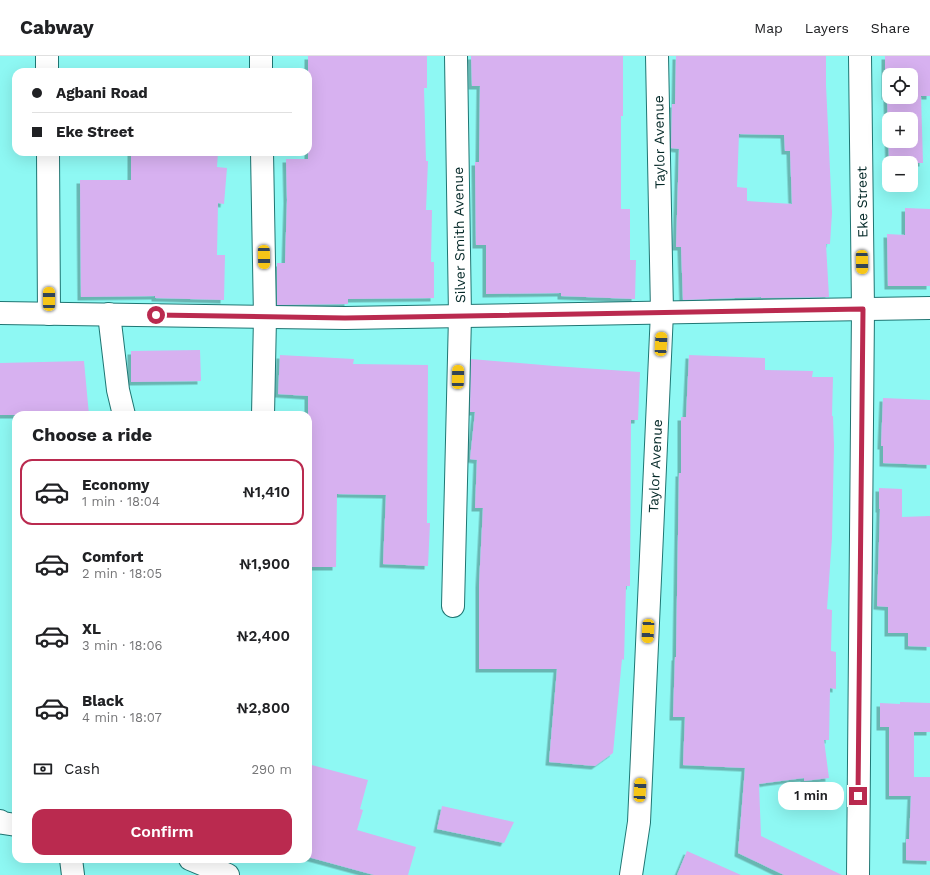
<!DOCTYPE html>
<meta charset="utf-8">
<style>
body{margin:0;font-family:"Work Sans",sans-serif;background:#f2f2f2;color:#202124;height:100vh;display:flex;flex-direction:column;font-size:15px;white-space:nowrap}
*{box-sizing:border-box;margin:0}
p{font-size:13px;color:#757577}
.icon{flex:none;width:22px;height:22px;fill:none;stroke:currentColor;stroke-width:2;stroke-linecap:round;stroke-linejoin:round}
.map{position:relative;flex:1;overflow:hidden}
.drawer{position:absolute;left:12px;top:355px;width:300px;height:452px;display:flex;flex-direction:column;background:#fff;border-radius:12px;box-shadow:0 4px 16px #0002}
.drawer>*{flex:none}
.hud{position:absolute;left:12px;top:12px;width:300px;height:88px;border-radius:12px;box-shadow:0 4px 16px #0002;display:grid;align-content:center;height:88px;padding:0 20px;background:#fff}
.tools{position:absolute;left:882px;top:12px;display:grid;gap:8px}
.tools a{display:grid;place-items:center;width:36px;height:36px;border-radius:8px;background:#fff;box-shadow:0 4px 16px #0002;font-size:20px}
.end{position:absolute;width:18px;height:18px;margin:-9px;border:5px solid #ba2a4f;background:#fff;box-shadow:0 0 0 2px #fff}
.from{border-radius:50%}
.bubble{position:absolute;height:28px;border-radius:12px;background:#fff;box-shadow:0 4px 16px #0002;font-size:13px;font-weight:600;line-height:28px;text-align:center}
.car{position:absolute;width:12px;height:24px;margin:-12px -6px;border-radius:5px;box-shadow:0 0 3px 1px #0007;background:linear-gradient(#f5c518 24%,#345 0 40%,#f5c518 0 76%,#345 0 86%,#f5c518 0)}
.hud b{display:flex;align-items:center;gap:14px;height:38px;font-size:15px}
.hud b+b{border-top:1px solid #e0e0e0}
.hud i{width:10px;height:10px;background:#202124}
ul{padding:0;list-style:none}
li{display:flex;align-items:center;gap:12px;height:66px;margin:0 8px 6px;padding:0 12px;border:2px solid transparent;border-radius:12px}
li div{flex:1}
li b{display:block;font-size:15px}
li em{font-style:normal;font-weight:600}
li.on{border-color:#ba2a4f}
li>.icon{width:36px;height:36px;stroke-width:1.5}
h2{padding:0 20px;font-size:18px;line-height:48px}
.pay{display:flex;align-items:center;gap:10px;height:44px;padding:0 20px;font-size:15px}
.pay p{margin-inline-start:auto}
.action{display:flex;gap:8px;margin-top:auto;padding:8px 20px}
.action a{flex:1;height:46px;border-radius:12px;background:#ba2a4f;color:#fff;font-size:16px;font-weight:600;line-height:46px;text-align:center}
header{display:flex;align-items:center;gap:24px;box-sizing:border-box;height:56px;padding:0 20px;background:#fff;border-bottom:1px solid #e0e0e0}
header strong{font-size:19px}
nav{display:flex;gap:22px;margin-inline-start:auto;font-size:14px}
.map>svg:first-child{display:block}
.building{fill:#d7b1f0;fill-rule:evenodd;filter:url(#shadow)}
.lines{fill:none;stroke-linecap:round;stroke-linejoin:round}
.minor-casing{stroke:#1f7673;stroke-width:24}
.major-casing{stroke:#1f7673;stroke-width:24}
.minor{stroke:#fff;stroke-width:22}
.major{stroke:#fff;stroke-width:22}
.route{stroke:#ba2a4f;stroke-width:5}
.labels{text-anchor:middle;stroke-width:4;stroke-linejoin:round;paint-order:stroke}
.street-label{font-size:14px;fill:#052928;stroke:#fff}
</style>
<header>
<strong>Cabway</strong>
<nav><a>Map</a><a>Layers</a><a>Share</a></nav>
</header>
<div class="map">
<svg width="930" height="819" viewBox="0 0 930 819">
<defs>
<filter id="shadow"><feDropShadow dx="-3.5" dy="3.5" stdDeviation="0" flood-color="#0004"/></filter>
</defs>
<rect width="100%" height="100%" fill="#8ef8f3"/>
<g class="building">
<path d="M 308,0 L 427,0 L 427,32 L 424,32 L 426,105 L 428,105 L 426,154 L 432,154 L 431,206 L 434,206 L 434,242 L 348,243 L 348,248 L 277,249 L 277,207 L 285,207 L 287,144 L 286,103 L 308,103 Z"/>
<path d="M 471,0 L 623,0 L 623,60 L 621,60 L 621,153 L 630,153 L 630,204 L 636,204 L 635,243 L 561,240 L 561,237 L 486,238 L 486,189 L 476,189 L 475,106 L 479,106 L 480,30 L 472,30 Z"/>
<path d="M 676,0 L 826,0 L 826,29 L 832,157 L 830,188 L 826,188 L 829,241 L 761,242 L 761,241 L 683,244 L 681,191 L 676,191 L 679,93 L 671,92 L 672,48 L 675,48 ZM 739,78 L 784,79 L 785,95 L 790,95 L 792,148 L 747,145 L 747,132 L 737,131 Z"/>
<path d="M 885,0 L 930,0 L 930,40 L 921,40 L 923,107 L 889,107 L 887,40 L 885,40 ZM 889,19 L 911,19 L 911,41 L 889,41 ZM 889,63 L 911,63 L 911,85 L 889,85 Z"/>
<path d="M 131,96 L 218,96 L 217,111 L 227,112 L 224,148 L 218,147 L 217,199 L 225,199 L 224,244 L 155,242 L 155,240 L 81,241 L 80,124 L 131,124 Z"/>
<path d="M 905,152 L 930,153 L 930,230 L 888,230 L 887,178 L 905,179 Z"/>
<path d="M 200,294 L 201,325 L 131,326 L 131,295 Z"/>
<path d="M 280,299 L 354,303 L 353,308 L 428,309 L 427,467 L 430,467 L 428,510 L 383,508 L 386,439 L 337,438 L 336,511 L 308,511 L 308,340 L 278,338 Z"/>
<path d="M 689,299 L 765,302 L 765,314 L 813,315 L 812,321 L 833,321 L 832,360 L 833,360 L 834,390 L 832,482 L 827,553 L 832,554 L 831,595 L 836,596 L 836,633 L 830,632 L 829,684 L 824,684 L 829,722 L 804,725 L 804,722 L 759,728 L 761,780 L 842,819 L 784,819 L 738,797 L 745,712 L 683,709 L 685,661 L 673,661 L 675,601 L 676,601 L 679,417 L 681,417 L 681,361 L 686,361 Z"/>
<path d="M 471,303 L 554,310 L 640,316 L 638,364 L 631,364 L 630,530 L 626,530 L 624,604 L 622,603 L 613,697 L 595,710 L 549,706 L 557,613 L 479,613 L 479,528 L 483,452 L 475,452 L 477,404 L 470,403 L 475,356 L 470,356 Z"/>
<path d="M 84,305 L 89,359 L 0,359 L 0,307 Z"/>
<path d="M 883,342 L 930,344 L 930,409 L 883,407 L 883,390 L 881,390 Z"/>
<path d="M 879,432 L 902,433 L 902,461 L 930,460 L 930,591 L 908,590 L 908,577 L 888,577 L 888,551 L 877,550 L 880,453 L 879,453 Z"/>
<path d="M 900,646 L 930,647 L 930,676 L 914,676 L 914,721 L 930,721 L 930,805 L 906,804 L 906,783 L 909,783 L 911,740 L 889,740 L 889,671 L 880,671 L 880,647 L 900,648 Z"/>
<path d="M 308,708 L 368,724 L 360,753 L 363,754 L 357,774 L 416,791 L 408,819 L 374,819 L 308,801 Z"/>
<path d="M 442,750 L 514,766 L 504,787 L 437,773 Z"/>
<path d="M 687,795 L 741,819 L 677,819 Z"/>
</g>
<g class="lines">
<defs>
<g id="minor">
<path d="M 47,0 L 47,16"/>
<path d="M 261,0 L 261,16"/>
<path d="M 48,96 L 49,258"/>
<path d="M 262,96 L 265,261 L 263,359"/>
<path d="M 109,258 L 118,334 L 124,359"/>
<path d="M 453,550 L 460,260 L 456,0"/>
<path d="M 0,765 L 3,767 L 16,769"/>
<path d="M 71,803 L 73,819"/>
<path d="M 190,803 L 228,819"/>
<path id="s1" d="M 631,819 L 639,766 L 662,256 L 657,0"/>
<path d="M 858,819 L 863,253 L 860,0"/>
</g>
<path id="major" d="M 0,257 L 345,262 L 930,252"/>
</defs>
<use href="#minor" class="minor-casing"/>
<use href="#major" class="major-casing"/>
<use href="#minor" class="minor"/>
<use href="#major" class="major"/>
</g>
<g class="lines">
<path class="route" d="M 156,259 L 345,262 L 863,253 L 858,740"/>
</g>
<g class="labels">
<g class="street-label">
<text transform="translate(659 86) rotate(-91)" y="5">Taylor Avenue</text>
<text transform="translate(862 146) rotate(-91)" y="5">Eke Street</text>
<text transform="translate(459 179) rotate(-91)" y="5">Silver Smith Avenue</text>
<text dy="5" stroke="none"><textPath href="#s1" startOffset="410">Taylor Avenue</textPath></text>
</g>
</g>
</svg>
<div class="tools">
<a><svg class="icon" aria-label="locate" viewBox="0 0 24 24"><circle cx="12" cy="12" r="6"/><path d="M12 2v4M12 18v4M2 12h4M18 12h4"/></svg></a>
<a>+</a>
<a>−</a>
</div>
<i class="end from" style="left:156px;top:259px"></i>
<i class="end" style="left:858px;top:740px"></i>
<div class="bubble" style="left:778px;top:726px;width:66px">1 min</div>
<i class="car" style="left:264px;top:201px;rotate:179deg"></i>
<i class="car" style="left:862px;top:206px;rotate:179deg"></i>
<i class="car" style="left:49px;top:243px;rotate:0deg"></i>
<i class="car" style="left:661px;top:288px;rotate:3deg"></i>
<i class="car" style="left:458px;top:321px;rotate:1deg"></i>
<i class="car" style="left:648px;top:575px;rotate:183deg"></i>
<i class="car" style="left:640px;top:734px;rotate:3deg"></i>
<div class="hud">
<b><i class="from"></i>Agbani Road</b>
<b><i></i>Eke Street</b>
</div>
<section class="drawer">
<h2>Choose a ride</h2>
<ul>
<li class="on"><svg class="icon" aria-label="car" viewBox="0 0 24 24"><path d="M5 17H2v-5l4-1 3-4h7l3 4 3 1v5h-3M9 17h6M6 11h13"/><circle cx="7" cy="17" r="2"/><circle cx="17" cy="17" r="2"/></svg><div><b>Economy</b><p>1 min · 18:04</p></div><em>₦1,410</em></li>
<li><svg class="icon" aria-label="car" viewBox="0 0 24 24"><path d="M5 17H2v-5l4-1 3-4h7l3 4 3 1v5h-3M9 17h6M6 11h13"/><circle cx="7" cy="17" r="2"/><circle cx="17" cy="17" r="2"/></svg><div><b>Comfort</b><p>2 min · 18:05</p></div><em>₦1,900</em></li>
<li><svg class="icon" aria-label="car" viewBox="0 0 24 24"><path d="M5 17H2v-5l4-1 3-4h7l3 4 3 1v5h-3M9 17h6M6 11h13"/><circle cx="7" cy="17" r="2"/><circle cx="17" cy="17" r="2"/></svg><div><b>XL</b><p>3 min · 18:06</p></div><em>₦2,400</em></li>
<li><svg class="icon" aria-label="car" viewBox="0 0 24 24"><path d="M5 17H2v-5l4-1 3-4h7l3 4 3 1v5h-3M9 17h6M6 11h13"/><circle cx="7" cy="17" r="2"/><circle cx="17" cy="17" r="2"/></svg><div><b>Black</b><p>4 min · 18:07</p></div><em>₦2,800</em></li>
</ul>
<div class="pay"><svg class="icon" aria-label="cash" viewBox="0 0 24 24"><path d="M3 7h18v10H3z"/><circle cx="12" cy="12" r="2"/></svg>Cash<p>290 m</p></div>
<div class="action"><a>Confirm</a></div>
</section>
</div>
